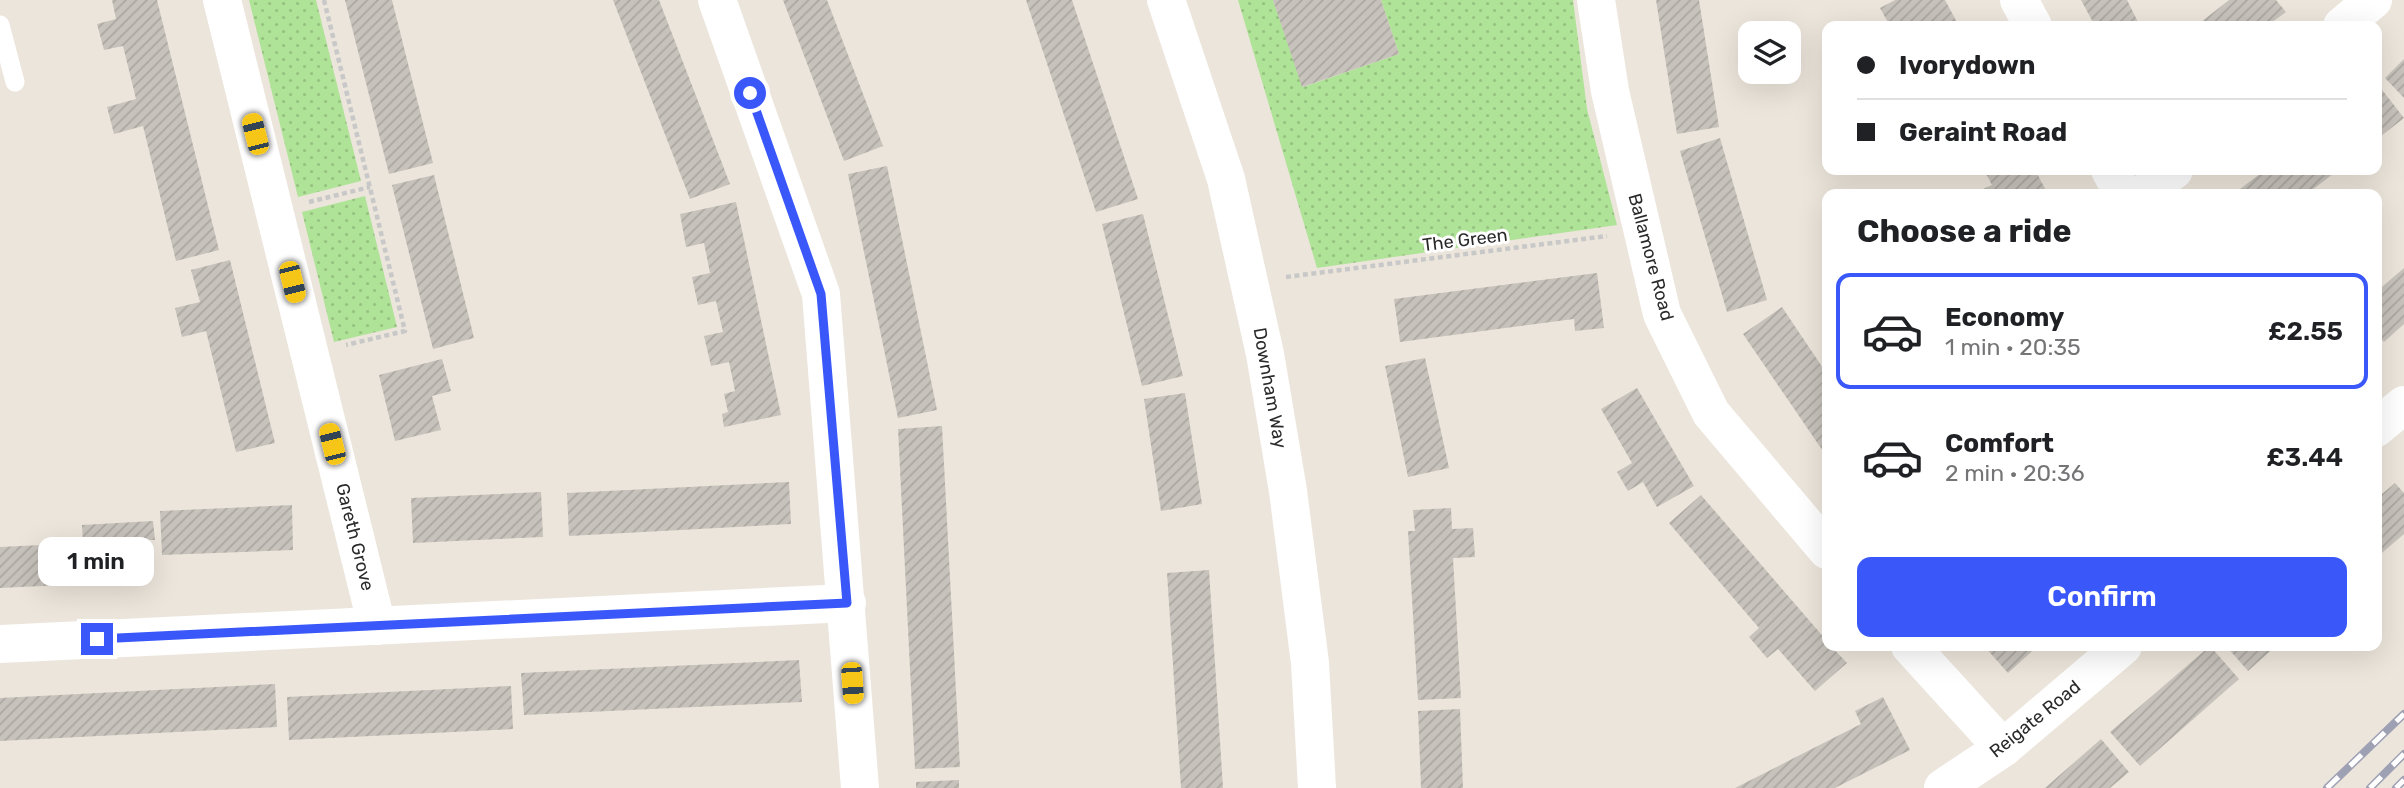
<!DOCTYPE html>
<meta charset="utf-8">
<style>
body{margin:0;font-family:Rubik,sans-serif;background:#f6f6f6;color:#202124;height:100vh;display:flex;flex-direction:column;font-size:26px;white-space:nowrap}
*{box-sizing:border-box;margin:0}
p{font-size:23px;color:#757577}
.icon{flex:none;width:38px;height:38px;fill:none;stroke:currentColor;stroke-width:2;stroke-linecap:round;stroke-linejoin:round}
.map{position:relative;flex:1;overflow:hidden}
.side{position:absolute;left:1822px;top:189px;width:560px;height:462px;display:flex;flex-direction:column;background:#fff;border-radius:14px;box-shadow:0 7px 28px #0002}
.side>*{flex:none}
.guide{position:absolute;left:1822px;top:21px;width:560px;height:154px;border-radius:14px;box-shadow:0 7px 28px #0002;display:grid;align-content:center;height:154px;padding:0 35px;background:#fff}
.fabs{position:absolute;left:1738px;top:21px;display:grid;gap:14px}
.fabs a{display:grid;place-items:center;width:63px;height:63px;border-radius:14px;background:#fff;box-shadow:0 7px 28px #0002;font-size:35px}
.end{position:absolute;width:32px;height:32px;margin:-16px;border:9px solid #3a58fa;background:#fff;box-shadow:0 0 0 4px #fff}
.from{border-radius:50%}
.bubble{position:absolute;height:49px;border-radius:14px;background:#fff;box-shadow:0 7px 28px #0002;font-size:23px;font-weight:600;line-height:49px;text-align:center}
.car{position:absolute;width:21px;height:42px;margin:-21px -10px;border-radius:9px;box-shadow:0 0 5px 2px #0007;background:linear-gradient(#f5c518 24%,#345 0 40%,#f5c518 0 76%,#345 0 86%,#f5c518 0)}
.guide b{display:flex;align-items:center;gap:24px;height:66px;font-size:26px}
.guide b+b{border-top:2px solid #e0e0e0}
.guide i{width:18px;height:18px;background:#202124}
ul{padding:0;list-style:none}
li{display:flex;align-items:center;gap:21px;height:116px;margin:0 14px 10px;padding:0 21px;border:4px solid transparent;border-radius:14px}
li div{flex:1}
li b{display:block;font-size:26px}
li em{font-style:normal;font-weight:600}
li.active{border-color:#3a58fa}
li>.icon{width:63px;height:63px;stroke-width:1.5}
h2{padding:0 35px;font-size:32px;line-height:84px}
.button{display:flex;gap:14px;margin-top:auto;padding:14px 35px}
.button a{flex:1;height:80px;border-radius:14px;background:#3a58fa;color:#fff;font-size:28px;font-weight:600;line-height:80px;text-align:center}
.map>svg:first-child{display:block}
.grass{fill:url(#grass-dots)}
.building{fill:url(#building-hatch)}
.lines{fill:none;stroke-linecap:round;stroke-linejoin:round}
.path{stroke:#c8c8c8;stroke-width:4.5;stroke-dasharray:5 3.5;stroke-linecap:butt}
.service{stroke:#fff;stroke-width:19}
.minor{stroke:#fff;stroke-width:38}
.tertiary{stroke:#fff;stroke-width:38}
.rail-casing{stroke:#9ea1b4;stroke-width:8}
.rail{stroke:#fff;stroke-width:5;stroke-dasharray:16;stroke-linecap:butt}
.route{stroke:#3a58fa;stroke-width:9}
.labels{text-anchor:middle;stroke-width:6;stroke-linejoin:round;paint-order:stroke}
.street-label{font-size:18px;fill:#2a2a2a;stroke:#fff}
</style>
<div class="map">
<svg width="2404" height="788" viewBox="0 0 2404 788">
<defs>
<pattern id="grass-dots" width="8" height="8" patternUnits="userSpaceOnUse" patternTransform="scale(1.75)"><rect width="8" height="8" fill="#afe397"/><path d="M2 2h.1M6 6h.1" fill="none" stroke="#97c382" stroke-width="1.8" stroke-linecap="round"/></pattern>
<pattern id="building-hatch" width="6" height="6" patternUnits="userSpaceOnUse" patternTransform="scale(1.75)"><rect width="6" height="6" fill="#c7c2bb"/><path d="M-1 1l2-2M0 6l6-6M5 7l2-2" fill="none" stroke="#aba7a1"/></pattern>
</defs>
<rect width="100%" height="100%" fill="#ece5db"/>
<g class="grass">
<path d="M 249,0 L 316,0 L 361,181 L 298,197 Z"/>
<path d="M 1238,0 L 1273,0 L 1303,87 L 1399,54 L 1381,0 L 1573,0 L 1587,109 L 1617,225 L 1317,268 Z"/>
<path d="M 365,196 L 397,327 L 334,342 L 302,212 Z"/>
</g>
<g class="building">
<path d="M 112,0 L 157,0 L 219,250 L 176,261 L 143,126 L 114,134 L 107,107 L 136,99 L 123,46 L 104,50 L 97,24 L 116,19 Z"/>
<path d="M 345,0 L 392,0 L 433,163 L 389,174 Z"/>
<path d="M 613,0 L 659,0 L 730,184 L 690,199 Z"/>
<path d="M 783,0 L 827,0 L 883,146 L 844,161 Z"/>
<path d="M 1026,0 L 1072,0 L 1138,199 L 1096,212 Z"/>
<path d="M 1273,0 L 1381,0 L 1399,54 L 1302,87 Z"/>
<path d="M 1656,0 L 1699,0 L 1719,127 L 1677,134 Z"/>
<path d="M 1895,0 L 1945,0 L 1959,26 L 1890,26 L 1880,8 Z"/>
<path d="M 2081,0 L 2127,0 L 2140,26 L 2095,26 Z"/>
<path d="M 2229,0 L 2276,0 L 2286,12 L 2267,26 L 2196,26 Z"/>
<path d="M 2404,59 L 2404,98 L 2385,78 Z"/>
<path d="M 2376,82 L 2404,118 L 2376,140 Z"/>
<path d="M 1720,138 L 1767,300 L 1727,312 L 1680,151 Z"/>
<path d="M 887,166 L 937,410 L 898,418 L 848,174 Z"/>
<path d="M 1984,170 L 2035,170 L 2048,194 L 1983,194 L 1981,190 L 1992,185 Z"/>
<path d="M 2265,170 L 2338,170 L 2307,194 L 2238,194 L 2236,192 Z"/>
<path d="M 434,175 L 474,338 L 433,349 L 392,185 Z"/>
<path d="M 736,202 L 781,415 L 724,427 L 722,414 L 728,412 L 724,394 L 735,391 L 729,362 L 711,366 L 704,336 L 723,332 L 716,301 L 698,305 L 692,277 L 710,273 L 704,243 L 686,247 L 680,214 Z"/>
<path d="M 1143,214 L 1183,376 L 1142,386 L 1102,224 Z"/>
<path d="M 230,260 L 275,443 L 236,452 L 206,331 L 182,337 L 175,308 L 200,302 L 191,270 Z"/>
<path d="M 2404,268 L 2404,324 L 2384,342 L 2376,334 L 2376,292 Z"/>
<path d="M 1597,273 L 1604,328 L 1575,331 L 1574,319 L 1400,342 L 1394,299 Z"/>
<path d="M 1782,307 L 1827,374 L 1827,457 L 1743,334 Z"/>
<path d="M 1425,358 L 1449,468 L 1408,477 L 1385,366 Z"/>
<path d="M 442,359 L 451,391 L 432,396 L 441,430 L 395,441 L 379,375 Z"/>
<path d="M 1637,388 L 1694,486 L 1657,507 L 1643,482 L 1628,491 L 1617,472 L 1632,463 L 1601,409 Z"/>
<path d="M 1185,393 L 1202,504 L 1161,511 L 1144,399 Z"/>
<path d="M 942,426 L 960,767 L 915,769 L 898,429 Z"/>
<path d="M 789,482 L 791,524 L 569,536 L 567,493 Z"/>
<path d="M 2395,483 L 2404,493 L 2404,534 L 2376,558 L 2376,499 Z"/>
<path d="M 541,492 L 543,537 L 413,543 L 411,498 Z"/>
<path d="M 1701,495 L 1827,641 L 1827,646 L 1831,646 L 1847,663 L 1815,691 L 1778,649 L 1767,658 L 1749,637 L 1759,628 L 1669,523 Z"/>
<path d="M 292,505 L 293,550 L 162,555 L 160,511 Z"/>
<path d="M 1451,508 L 1452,529 L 1473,528 L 1475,557 L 1453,558 L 1461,698 L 1418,700 L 1408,531 L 1415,531 L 1413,510 Z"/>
<path d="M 153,521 L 155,540 L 146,540 L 148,581 L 0,588 L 0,547 L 83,543 L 82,525 Z"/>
<path d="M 1209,570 L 1223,788 L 1181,788 L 1167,573 Z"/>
<path d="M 1984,646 L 2038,646 L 2008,673 Z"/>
<path d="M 2210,646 L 2239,679 L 2140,766 L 2110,732 Z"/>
<path d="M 2226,646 L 2276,646 L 2248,671 Z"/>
<path d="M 799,660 L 802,702 L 524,715 L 521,673 Z"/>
<path d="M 275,684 L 277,727 L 0,741 L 0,698 Z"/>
<path d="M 511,686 L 513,729 L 289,740 L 287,697 Z"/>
<path d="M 1883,697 L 1910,750 L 1835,788 L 1735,788 L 1861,724 L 1855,711 Z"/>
<path d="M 1460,709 L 1463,788 L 1421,788 L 1418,711 Z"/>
<path d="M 2101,739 L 2129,772 L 2110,788 L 2045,788 Z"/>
<path d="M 959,780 L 959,788 L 916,788 L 916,782 Z"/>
</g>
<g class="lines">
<g class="path">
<path d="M 324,0 L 405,331 L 346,345"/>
<path d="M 309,202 L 370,187"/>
<path d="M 1286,277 L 1607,236"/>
</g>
<path class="service" d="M 0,25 L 15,82"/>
<g class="minor">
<path d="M 222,0 L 377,626"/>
<path d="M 717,0 L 821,294 L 860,788"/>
<path d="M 1596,0 L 1610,91 L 1662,314 L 1711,413 L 1827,550"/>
<path d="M 2019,0 L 2033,26"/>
<path d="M 2342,26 L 2373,0"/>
<path d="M 2110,170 L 2123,194"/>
<path d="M 2143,194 L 2174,170"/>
<path d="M 2376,428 L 2404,405"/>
<path d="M 0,644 L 847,603"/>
<path d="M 1910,646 L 2003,748"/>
<path d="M 1943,788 L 2003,748 L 2123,646"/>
</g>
<path class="tertiary" d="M 1166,0 L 1226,179 L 1265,354 L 1288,491 L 1310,663 L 1317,788"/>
<defs>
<g id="rail">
<path d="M 2327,788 L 2404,714"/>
<path d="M 2370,788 L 2404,754"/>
<path d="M 2396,788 L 2404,780"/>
</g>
</defs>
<use href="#rail" class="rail-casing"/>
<use href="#rail" class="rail"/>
</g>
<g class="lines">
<path class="route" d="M 97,639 L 847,603 L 821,294 L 750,93"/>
</g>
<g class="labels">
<g class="street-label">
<text transform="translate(1465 240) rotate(-7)" y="6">The Green</text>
<text transform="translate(1651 257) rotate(75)" y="6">Ballamore Road</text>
<text transform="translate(1270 388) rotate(80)" y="6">Downham Way</text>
<text transform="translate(355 537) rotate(76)" y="6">Gareth Grove</text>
<text transform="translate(2035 719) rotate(-39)" y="6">Reigate Road</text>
</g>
</g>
</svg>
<div class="fabs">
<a><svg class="icon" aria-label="layers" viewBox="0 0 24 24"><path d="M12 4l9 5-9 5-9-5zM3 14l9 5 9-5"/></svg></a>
</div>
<i class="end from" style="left:750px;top:93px"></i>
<i class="end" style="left:97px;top:639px"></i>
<div class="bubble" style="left:38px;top:537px;width:116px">1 min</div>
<i class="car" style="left:255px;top:134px;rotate:346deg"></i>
<i class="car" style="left:292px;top:282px;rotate:166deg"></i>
<i class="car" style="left:332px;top:444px;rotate:346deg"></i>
<i class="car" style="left:852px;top:683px;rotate:176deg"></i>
<div class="guide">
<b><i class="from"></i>Ivorydown</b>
<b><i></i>Geraint Road</b>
</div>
<section class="side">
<h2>Choose a ride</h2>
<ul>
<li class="active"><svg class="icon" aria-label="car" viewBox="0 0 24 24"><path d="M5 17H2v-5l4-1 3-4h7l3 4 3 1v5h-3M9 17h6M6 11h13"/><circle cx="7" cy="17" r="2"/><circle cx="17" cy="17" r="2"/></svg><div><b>Economy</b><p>1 min · 20:35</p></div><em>£2.55</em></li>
<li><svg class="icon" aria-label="car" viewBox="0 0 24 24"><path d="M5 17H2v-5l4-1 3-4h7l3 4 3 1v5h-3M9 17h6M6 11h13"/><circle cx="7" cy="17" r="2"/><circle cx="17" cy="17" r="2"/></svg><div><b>Comfort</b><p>2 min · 20:36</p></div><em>£3.44</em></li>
</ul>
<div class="button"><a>Confirm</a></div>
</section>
</div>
